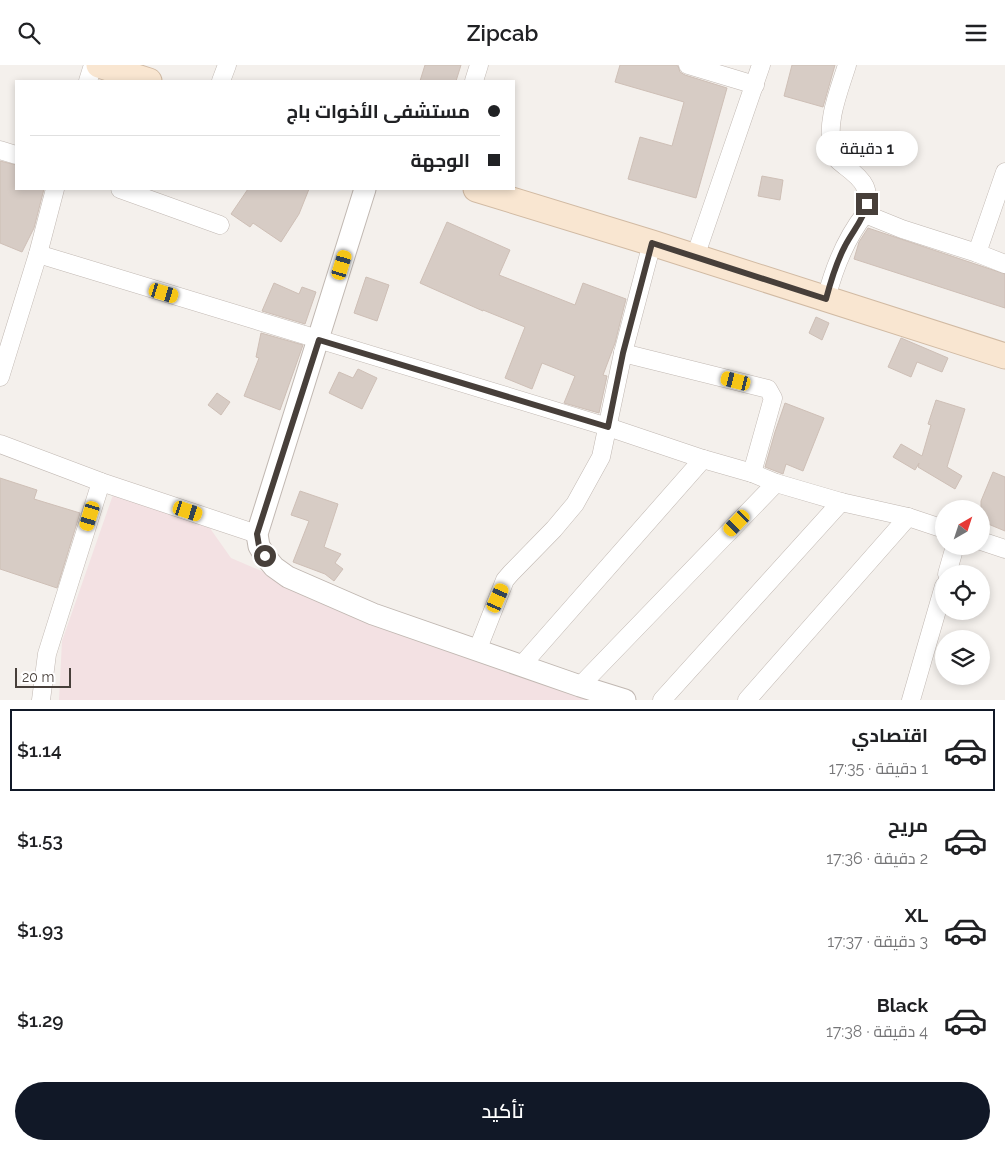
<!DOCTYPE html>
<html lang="ar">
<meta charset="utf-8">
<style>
body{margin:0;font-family:Raleway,Cairo,sans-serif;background:#f6f6f6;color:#202124;direction:rtl;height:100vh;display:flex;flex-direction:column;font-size:19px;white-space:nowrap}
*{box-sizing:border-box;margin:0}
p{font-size:16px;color:#757577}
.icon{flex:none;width:28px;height:28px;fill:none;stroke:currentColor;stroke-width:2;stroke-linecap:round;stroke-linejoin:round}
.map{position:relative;height:635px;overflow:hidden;direction:ltr}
.drawer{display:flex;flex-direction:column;background:#fff;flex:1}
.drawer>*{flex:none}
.guide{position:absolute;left:15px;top:15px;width:500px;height:110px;border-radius:0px;box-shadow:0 2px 8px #0003;direction:rtl;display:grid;align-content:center;height:110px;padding:0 15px;background:#fff}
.needle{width:32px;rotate:39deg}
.tools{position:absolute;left:935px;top:435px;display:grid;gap:10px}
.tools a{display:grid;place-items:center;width:55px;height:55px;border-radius:50%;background:#fff;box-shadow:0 2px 8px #0003;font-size:25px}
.scale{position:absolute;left:15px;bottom:12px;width:56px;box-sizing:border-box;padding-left:5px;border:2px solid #473f3a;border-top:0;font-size:14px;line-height:18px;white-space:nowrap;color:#473f3a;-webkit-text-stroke:4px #fff;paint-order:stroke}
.end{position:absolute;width:22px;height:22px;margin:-11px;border:6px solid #473f3a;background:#fff;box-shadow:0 0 0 2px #fff}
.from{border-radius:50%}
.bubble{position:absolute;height:35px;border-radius:18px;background:#fff;box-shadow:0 2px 8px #0003;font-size:16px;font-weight:600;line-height:35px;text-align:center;direction:rtl}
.car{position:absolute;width:15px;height:30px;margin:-15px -8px;border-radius:6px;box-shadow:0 0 4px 1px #0007;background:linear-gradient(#f5c518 24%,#345 0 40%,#f5c518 0 76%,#345 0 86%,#f5c518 0)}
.guide b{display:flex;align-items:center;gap:18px;height:48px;font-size:19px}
.guide b+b{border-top:1px solid #e0e0e0}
.guide i{width:12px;height:12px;background:#202124}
ul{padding:9px 0 0;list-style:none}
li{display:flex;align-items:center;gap:15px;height:82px;margin:0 10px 8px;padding:0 5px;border:2px solid transparent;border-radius:0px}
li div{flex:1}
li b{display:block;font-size:19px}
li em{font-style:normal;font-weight:600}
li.current{border-color:#111827}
li>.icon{width:45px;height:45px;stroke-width:1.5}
.primary-button{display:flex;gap:10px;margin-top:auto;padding:10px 15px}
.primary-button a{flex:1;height:58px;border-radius:30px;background:#111827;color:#fff;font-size:20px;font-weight:600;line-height:58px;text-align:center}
header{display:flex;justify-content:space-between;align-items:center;height:65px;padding:0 15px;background:#fff;font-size:22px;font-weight:600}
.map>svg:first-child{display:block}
.medical{fill:#f3e1e3}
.building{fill:#d7ccc5;stroke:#cebfb6}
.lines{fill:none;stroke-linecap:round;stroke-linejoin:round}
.minor-casing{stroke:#c1b8b2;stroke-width:19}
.tertiary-casing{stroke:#c1b8b2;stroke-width:23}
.secondary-casing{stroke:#d1baa3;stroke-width:27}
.minor{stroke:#fff;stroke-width:18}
.tertiary{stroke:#fff;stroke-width:21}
.secondary{stroke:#f9e6d1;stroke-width:25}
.route{stroke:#473f3a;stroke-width:6}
</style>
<header><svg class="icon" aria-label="menu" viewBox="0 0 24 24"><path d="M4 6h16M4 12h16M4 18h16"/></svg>Zipcab<svg class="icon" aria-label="search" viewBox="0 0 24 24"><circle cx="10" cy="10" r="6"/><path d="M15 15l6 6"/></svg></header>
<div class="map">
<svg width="1005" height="635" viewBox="0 0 1005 635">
<rect width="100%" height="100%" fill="#f4f0ec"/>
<path class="medical" d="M 114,427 L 207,459 L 231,493 L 445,584 L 593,635 L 59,635 L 62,576 Z"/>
<g class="building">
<path d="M 425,0 L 461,0 L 456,16 L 420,16 Z"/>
<path d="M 620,0 L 676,0 L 678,1 L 680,7 L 685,10 L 727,23 L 696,133 L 628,114 L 640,72 L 672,81 L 684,37 L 615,17 Z"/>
<path d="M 792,0 L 835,0 L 823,42 L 784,31 Z"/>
<path d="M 0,96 L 16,100 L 16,124 L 44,124 L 34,163 L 22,187 L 0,178 Z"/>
<path d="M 762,111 L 783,115 L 780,135 L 758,131 Z"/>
<path d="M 248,124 L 309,124 L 299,149 L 281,177 L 253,158 L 250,162 L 231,149 Z"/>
<path d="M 447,157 L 510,185 L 499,210 L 575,240 L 583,218 L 626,234 L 615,278 L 603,310 L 607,311 L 599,348 L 564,338 L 575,311 L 542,298 L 532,324 L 505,313 L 525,262 L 483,245 L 483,246 L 420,218 Z"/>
<path d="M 868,163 L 1005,209 L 1005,243 L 854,194 L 859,177 Z"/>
<path d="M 366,212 L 389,220 L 377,256 L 354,248 Z"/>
<path d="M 274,218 L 299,229 L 302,222 L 316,227 L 305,259 L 262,246 Z"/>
<path d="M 816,252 L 829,258 L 822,275 L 809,268 Z"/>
<path d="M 261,268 L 303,280 L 280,345 L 244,331 L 259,293 L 256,292 Z"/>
<path d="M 901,273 L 948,293 L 942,307 L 917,297 L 911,312 L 888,302 Z"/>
<path d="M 358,304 L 377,313 L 362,344 L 329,328 L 339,307 L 353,313 Z"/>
<path d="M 217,328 L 230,337 L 221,350 L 208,340 Z"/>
<path d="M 936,335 L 965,344 L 947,402 L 962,411 L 955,424 L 918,402 L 919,398 L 915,405 L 893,392 L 901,379 L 922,391 L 931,360 L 928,359 Z"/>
<path d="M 785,338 L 824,353 L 803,406 L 786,399 L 783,409 L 765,402 L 775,367 Z"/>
<path d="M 993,407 L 1005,412 L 1005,466 L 981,456 L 981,436 Z"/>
<path d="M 0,413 L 37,425 L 34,434 L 80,448 L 57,523 L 0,504 Z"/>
<path d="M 300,426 L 338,439 L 324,482 L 341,489 L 335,498 L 343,504 L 334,516 L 325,509 L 293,497 L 309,456 L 291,450 Z"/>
</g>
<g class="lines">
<defs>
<g id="minor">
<path d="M 688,0 L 755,20"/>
<path d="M 847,0 C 839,26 825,58 833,86 C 834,93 840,97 845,101 C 865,116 871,124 865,149 L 902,164 L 977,188 L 1005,107"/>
<path d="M 88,16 L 93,0"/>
<path d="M 221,16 L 227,0"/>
<path d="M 474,16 L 479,0"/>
<path d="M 0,85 L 16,90"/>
<path d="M 120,124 L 220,160"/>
<path d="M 977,188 L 1005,199"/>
<path d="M 38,189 L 608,362 L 703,394 L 752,408 L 776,418 L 841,437 L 908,452 L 944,464"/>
<path d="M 695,192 L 761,0"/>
<path d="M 826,234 C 834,203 845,174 865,149"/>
<path d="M 623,288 L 768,324 L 773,333 L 752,408"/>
<path d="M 0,312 L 38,189 L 55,124"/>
<path d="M 0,379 L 101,417 L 257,469"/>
<path d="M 981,476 L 1005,484"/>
<path d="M 947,509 L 955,481"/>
<path d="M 477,586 L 505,515 L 511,508 L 554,464 L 575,439 L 601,392 L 623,288 L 652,178"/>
<path d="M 521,601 L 703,394"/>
<path d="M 580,621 L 776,418"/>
<path d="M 41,635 L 47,589 L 101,417"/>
<path d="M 662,635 L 841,437"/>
<path d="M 747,635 L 908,452"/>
<path d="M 911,635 L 944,521"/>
</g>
<path id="tertiary" d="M 365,124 L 257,469 L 259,481 L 265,491 L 274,502 L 288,512 L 373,549 L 580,621 L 625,635"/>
<g id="secondary">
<path d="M 99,0 L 149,16"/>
<path d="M 476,124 L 652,178 L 1005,291"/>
</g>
</defs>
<use href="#minor" class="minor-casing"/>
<use href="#tertiary" class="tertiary-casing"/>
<use href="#secondary" class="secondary-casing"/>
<use href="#minor" class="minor"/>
<use href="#tertiary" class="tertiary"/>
<use href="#secondary" class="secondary"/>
</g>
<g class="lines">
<path class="route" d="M 265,491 L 259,481 L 257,469 L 319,275 L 608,362 L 623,288 L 652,178 L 826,234 C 831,215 836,198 845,181 C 852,167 864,154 867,139"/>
</g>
</svg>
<div class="tools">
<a><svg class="needle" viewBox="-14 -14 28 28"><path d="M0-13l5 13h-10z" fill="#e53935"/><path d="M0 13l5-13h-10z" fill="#757577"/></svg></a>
<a><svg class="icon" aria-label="locate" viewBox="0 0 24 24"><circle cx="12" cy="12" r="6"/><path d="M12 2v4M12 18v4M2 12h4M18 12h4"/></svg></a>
<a><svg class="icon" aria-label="layers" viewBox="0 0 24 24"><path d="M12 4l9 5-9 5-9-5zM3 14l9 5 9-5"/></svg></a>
</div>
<div class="scale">20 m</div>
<i class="end from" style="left:265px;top:491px"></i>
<i class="end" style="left:867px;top:139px"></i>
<div class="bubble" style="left:816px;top:66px;width:102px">1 دقيقة</div>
<i class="car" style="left:342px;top:200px;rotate:17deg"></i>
<i class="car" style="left:164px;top:228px;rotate:107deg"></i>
<i class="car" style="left:736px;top:316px;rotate:284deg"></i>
<i class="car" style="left:188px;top:446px;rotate:108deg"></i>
<i class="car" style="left:90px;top:451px;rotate:197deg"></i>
<i class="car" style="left:737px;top:458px;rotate:224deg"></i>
<i class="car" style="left:498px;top:533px;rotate:24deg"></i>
<div class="guide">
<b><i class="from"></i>مستشفى الأخوات باج</b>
<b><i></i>الوجهة</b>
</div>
</div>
<section class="drawer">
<ul>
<li class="current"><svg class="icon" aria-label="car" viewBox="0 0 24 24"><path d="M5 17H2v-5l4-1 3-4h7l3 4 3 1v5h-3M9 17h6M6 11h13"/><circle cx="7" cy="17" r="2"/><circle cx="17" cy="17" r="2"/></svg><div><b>اقتصادي</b><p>1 دقيقة · 17:35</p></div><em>$1.14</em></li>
<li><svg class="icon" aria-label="car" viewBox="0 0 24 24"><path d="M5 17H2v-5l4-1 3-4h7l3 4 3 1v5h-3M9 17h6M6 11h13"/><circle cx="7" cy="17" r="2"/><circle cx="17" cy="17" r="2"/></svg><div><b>مريح</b><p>2 دقيقة · 17:36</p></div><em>$1.53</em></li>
<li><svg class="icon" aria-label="car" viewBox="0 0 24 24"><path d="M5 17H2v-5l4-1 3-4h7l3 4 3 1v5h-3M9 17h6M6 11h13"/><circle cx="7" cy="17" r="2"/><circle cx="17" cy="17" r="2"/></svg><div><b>XL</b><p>3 دقيقة · 17:37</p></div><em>$1.93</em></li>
<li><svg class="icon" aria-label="car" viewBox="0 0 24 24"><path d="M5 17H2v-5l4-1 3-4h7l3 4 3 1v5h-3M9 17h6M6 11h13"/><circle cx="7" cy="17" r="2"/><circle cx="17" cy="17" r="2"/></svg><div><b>Black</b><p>4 دقيقة · 17:38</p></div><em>$1.29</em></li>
</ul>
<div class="primary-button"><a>تأكيد</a></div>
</section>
